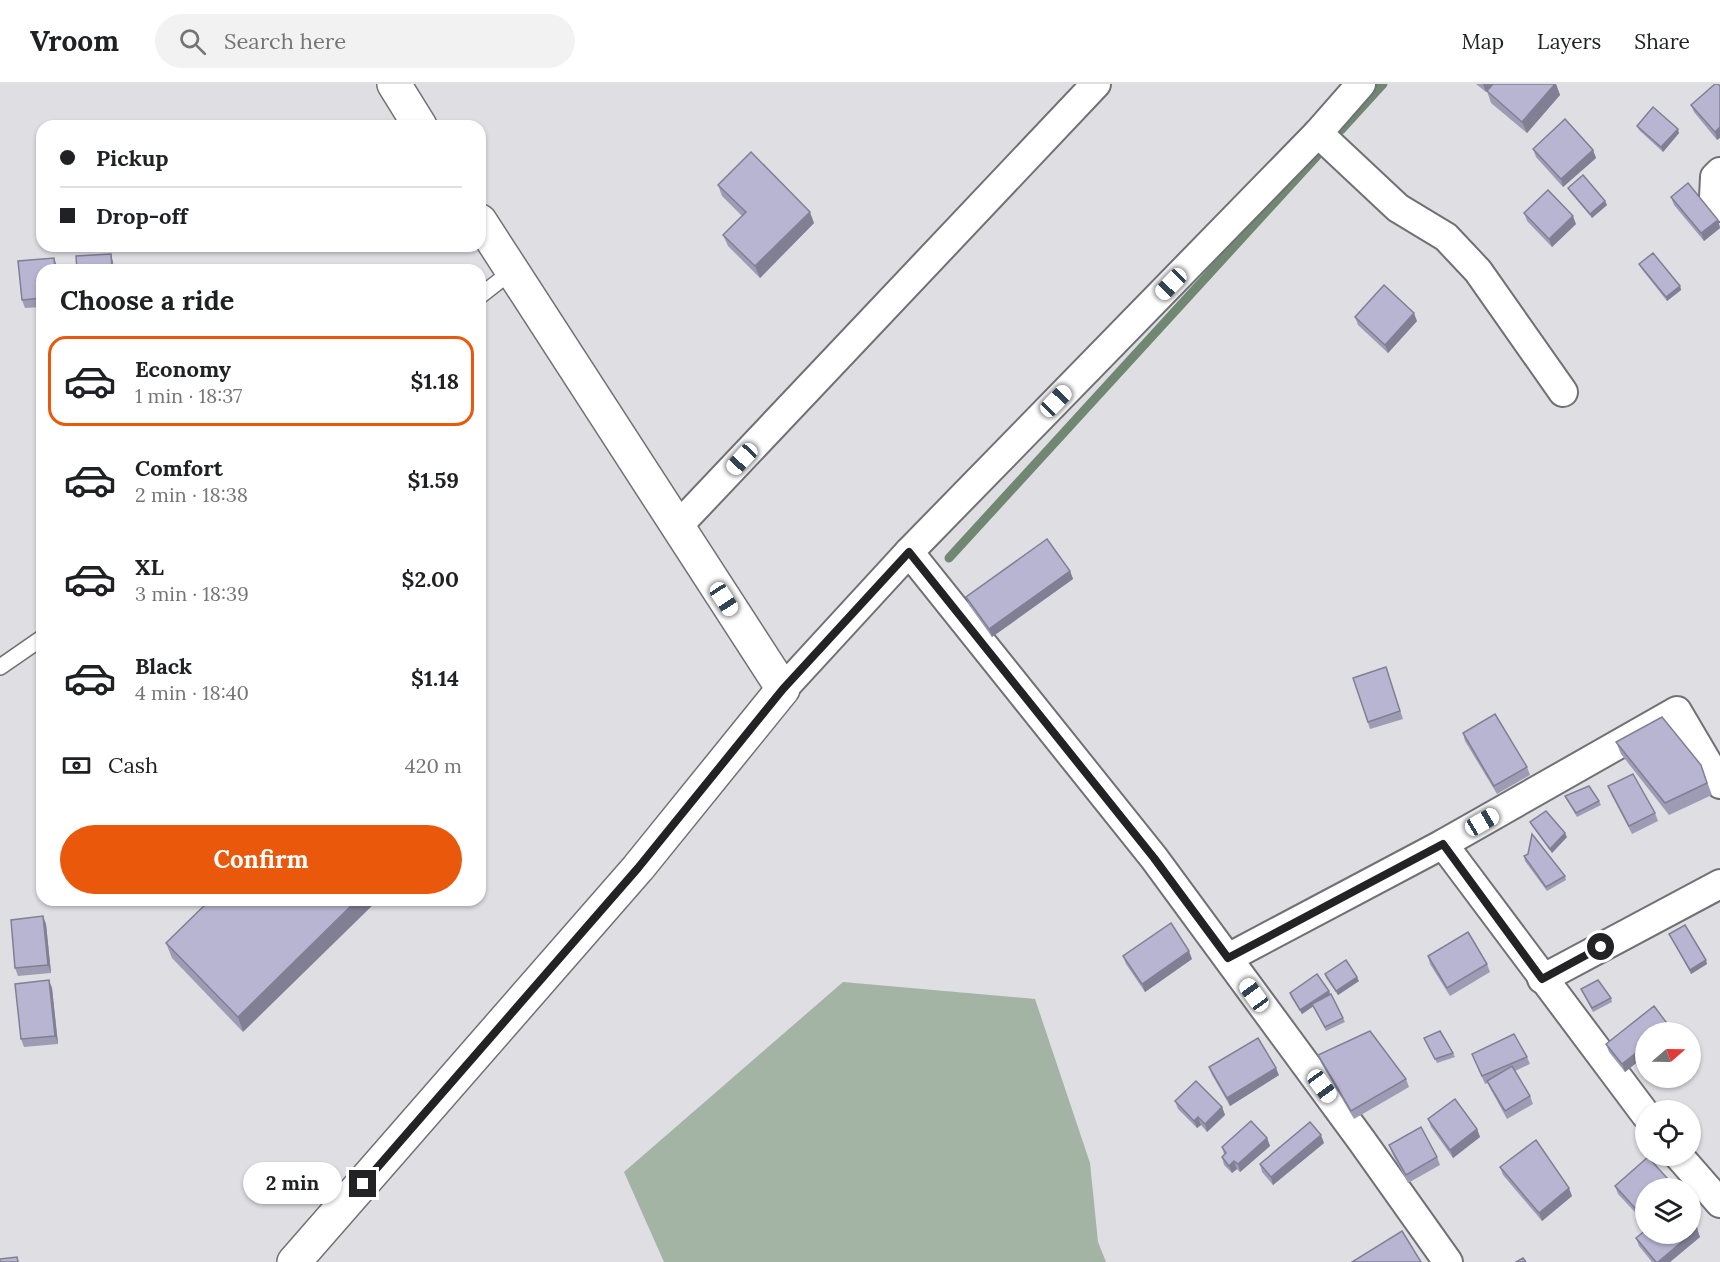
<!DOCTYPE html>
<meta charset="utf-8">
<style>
body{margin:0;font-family:Lora,serif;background:#f2f2f2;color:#202124;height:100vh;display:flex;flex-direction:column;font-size:22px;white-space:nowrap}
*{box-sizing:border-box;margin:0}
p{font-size:20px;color:#757577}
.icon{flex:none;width:33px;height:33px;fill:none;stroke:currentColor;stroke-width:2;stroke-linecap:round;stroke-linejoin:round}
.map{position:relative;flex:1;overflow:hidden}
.side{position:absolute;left:36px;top:180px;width:450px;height:642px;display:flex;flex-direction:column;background:#fff;border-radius:18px;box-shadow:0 2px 4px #0004}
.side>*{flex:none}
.top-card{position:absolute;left:36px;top:36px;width:450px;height:132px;border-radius:18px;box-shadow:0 2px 4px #0004;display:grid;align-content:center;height:132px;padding:0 24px;background:#fff}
.needle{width:39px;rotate:70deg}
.buttons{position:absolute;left:1635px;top:938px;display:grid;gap:12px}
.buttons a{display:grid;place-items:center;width:66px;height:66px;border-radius:50%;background:#fff;box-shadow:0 2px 4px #0004;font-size:30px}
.end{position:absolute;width:27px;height:27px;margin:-14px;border:8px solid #232325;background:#fff;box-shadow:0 0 0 3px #fff}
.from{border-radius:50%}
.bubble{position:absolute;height:42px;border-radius:21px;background:#fff;box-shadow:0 2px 4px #0004;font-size:20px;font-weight:700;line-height:42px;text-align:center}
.car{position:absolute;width:18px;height:36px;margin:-18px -9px;border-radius:8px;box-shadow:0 0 4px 2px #0007;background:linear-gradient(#fff 24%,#345 0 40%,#fff 0 76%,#345 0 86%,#fff 0)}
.top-card b{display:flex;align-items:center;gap:21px;height:57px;font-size:22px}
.top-card b+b{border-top:2px solid #e0e0e0}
.top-card i{width:15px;height:15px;background:#202124}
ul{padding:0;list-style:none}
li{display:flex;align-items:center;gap:18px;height:90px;margin:0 12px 9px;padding:0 12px;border:3px solid transparent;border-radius:18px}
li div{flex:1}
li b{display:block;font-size:22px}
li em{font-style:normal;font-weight:700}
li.on{border-color:#ea580c}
li>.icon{width:54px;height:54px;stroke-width:1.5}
h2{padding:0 24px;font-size:27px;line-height:72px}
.pay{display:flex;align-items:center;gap:15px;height:66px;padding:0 24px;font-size:22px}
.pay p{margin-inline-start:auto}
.action{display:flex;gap:12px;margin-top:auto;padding:12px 24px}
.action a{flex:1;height:69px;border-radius:36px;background:#ea580c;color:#fff;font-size:24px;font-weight:700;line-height:69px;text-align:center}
header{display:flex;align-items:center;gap:36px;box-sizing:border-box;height:84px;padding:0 30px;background:#fff;border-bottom:2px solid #e0e0e0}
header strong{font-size:28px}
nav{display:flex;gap:33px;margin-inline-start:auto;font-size:21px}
.search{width:420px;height:54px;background:#f2f2f2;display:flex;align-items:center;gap:15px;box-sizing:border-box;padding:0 21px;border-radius:33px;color:#757577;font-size:22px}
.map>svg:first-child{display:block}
.green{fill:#a3b3a4}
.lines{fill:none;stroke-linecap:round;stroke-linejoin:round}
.stream{stroke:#708872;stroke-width:9}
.service-casing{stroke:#717075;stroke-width:18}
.minor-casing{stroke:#717075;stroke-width:32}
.secondary-casing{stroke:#717075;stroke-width:36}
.service{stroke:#fff;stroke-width:15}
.minor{stroke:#fff;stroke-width:28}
.secondary{stroke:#fff;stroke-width:33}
.wall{fill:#9e9cb5}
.shaded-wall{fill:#817f94}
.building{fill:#b8b5d3;stroke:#817f94;stroke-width:1.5}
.route{stroke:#232325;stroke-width:8}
</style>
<header>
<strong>Vroom</strong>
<div class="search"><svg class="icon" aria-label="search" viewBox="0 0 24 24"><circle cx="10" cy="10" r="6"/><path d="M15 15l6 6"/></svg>Search here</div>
<nav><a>Map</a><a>Layers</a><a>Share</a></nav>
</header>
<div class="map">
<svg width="1720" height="1178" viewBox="0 0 1720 1178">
<rect width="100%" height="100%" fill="#dedee3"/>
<path class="green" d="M 843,898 L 1035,915 L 1090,1079 L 1098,1158 L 1106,1178 L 664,1178 L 624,1088 Z"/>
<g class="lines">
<g class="stream">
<path d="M 1341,46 L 1383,0"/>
<path d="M 949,474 L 1317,72"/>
</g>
<defs>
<g id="service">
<path d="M 480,212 L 512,187"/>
<path d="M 0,583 L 42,554"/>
</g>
<g id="minor">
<path d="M 1318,49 L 1398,124 L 1446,153 L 1478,187 L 1563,308"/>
<path d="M 1720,88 L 1715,93 L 1714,113 L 1720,123"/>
<path d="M 677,443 L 1096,0"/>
<path d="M 909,468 L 1154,774 L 1362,1057 L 1448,1178"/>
<path d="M 783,605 L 909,468 L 1318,49 L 1361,0"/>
<path d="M 1443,760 L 1646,1031"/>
<path d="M 1228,874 L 1443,760 L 1677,627 L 1720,700"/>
<path d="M 1542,895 L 1720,800"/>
<path d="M 1678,1071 L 1720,1119"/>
</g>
<g id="secondary">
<path d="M 394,0 L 420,42"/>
<path d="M 294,1178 L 638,784 L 783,605 L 480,137"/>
</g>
</defs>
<use href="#service" class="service-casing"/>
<use href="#minor" class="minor-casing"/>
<use href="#secondary" class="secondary-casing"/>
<use href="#service" class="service"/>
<use href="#minor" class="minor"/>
<use href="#secondary" class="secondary"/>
</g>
<g class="wall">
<path d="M 1476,0 L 1556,0 L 1560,11 L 1527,49 L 1491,19 L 1487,7 L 1490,3 L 1486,8 Z"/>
<path d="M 1715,0 L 1717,56 L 1694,28 L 1691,21 Z"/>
<path d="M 1637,42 L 1679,49 L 1663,68 L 1639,46 Z"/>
<path d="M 1533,65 L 1593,66 L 1596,74 L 1563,103 L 1536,73 Z"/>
<path d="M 718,101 L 814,139 L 760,194 L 728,162 L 723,151 L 742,132 L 722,112 Z"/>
<path d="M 1568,104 L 1605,117 L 1607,121 L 1592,134 L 1570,108 Z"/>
<path d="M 1671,113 L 1718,136 L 1720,144 L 1704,157 L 1674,121 Z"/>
<path d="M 1524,129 L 1576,140 L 1552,163 L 1527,137 Z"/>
<path d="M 54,174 L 57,186 L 42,186 L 42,223 L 25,224 L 22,216 L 18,177 Z"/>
<path d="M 1639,180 L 1680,202 L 1681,206 L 1667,217 L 1641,184 Z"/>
<path d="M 1355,233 L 1417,237 L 1388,269 L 1358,241 Z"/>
<path d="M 1070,487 L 1073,495 L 992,553 L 969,521 L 966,513 Z"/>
<path d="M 1386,583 L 1403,635 L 1370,645 L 1353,594 Z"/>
<path d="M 1463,649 L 1527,683 L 1530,691 L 1497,710 L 1465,657 Z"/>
<path d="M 1616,658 L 1701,681 L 1712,711 L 1669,731 L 1621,670 Z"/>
<path d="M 1608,702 L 1655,729 L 1658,737 L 1632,750 L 1611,710 Z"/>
<path d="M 1565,712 L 1599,717 L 1601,721 L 1577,733 L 1567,716 Z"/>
<path d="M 1530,738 L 1567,753 L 1552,769 L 1532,742 Z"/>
<path d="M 1524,772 L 1565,792 L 1566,796 L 1547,807 L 1525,777 Z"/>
<path d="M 210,816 L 243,948 L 172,874 L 166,859 Z"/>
<path d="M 46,840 L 51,889 L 18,892 L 15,884 Z"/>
<path d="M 1669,850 L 1707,880 L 1691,890 Z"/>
<path d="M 1123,872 L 1192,875 L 1145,908 L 1126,880 Z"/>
<path d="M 1428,872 L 1487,880 L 1490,888 L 1450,912 L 1430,880 Z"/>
<path d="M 1325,890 L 1359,897 L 1338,911 L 1326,894 Z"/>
<path d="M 52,904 L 58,960 L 24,963 L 21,955 Z"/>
<path d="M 1581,905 L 1611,914 L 1612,918 L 1593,928 Z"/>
<path d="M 1329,907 L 1345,938 L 1326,947 L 1313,922 L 1302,930 L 1291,913 L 1290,909 Z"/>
<path d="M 1646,948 L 1646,971 L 1625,988 L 1609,968 L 1606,960 Z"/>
<path d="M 1424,954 L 1453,969 L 1455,973 L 1437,979 Z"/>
<path d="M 1472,970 L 1527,973 L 1530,980 L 1515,987 L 1530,1012 L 1533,1020 L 1507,1035 L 1490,1004 L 1488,999 L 1485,1000 Z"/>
<path d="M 1318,971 L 1406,995 L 1409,1003 L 1354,1035 L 1321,979 Z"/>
<path d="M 1209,983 L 1279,991 L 1230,1022 L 1212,991 Z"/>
<path d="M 1175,1017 L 1222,1023 L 1225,1031 L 1207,1048 L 1201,1041 L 1197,1044 L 1178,1025 Z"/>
<path d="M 1428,1035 L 1477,1045 L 1480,1053 L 1453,1074 L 1431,1043 Z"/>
<path d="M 1267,1054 L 1270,1062 L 1240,1088 L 1237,1085 L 1232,1089 L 1224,1081 L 1222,1073 L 1224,1070 L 1222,1063 Z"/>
<path d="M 1324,1059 L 1273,1101 L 1262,1088 L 1260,1080 Z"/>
<path d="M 1389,1061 L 1437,1073 L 1440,1081 L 1408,1099 L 1392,1069 Z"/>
<path d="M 1500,1083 L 1572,1112 L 1542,1137 L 1503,1091 Z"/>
<path d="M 1615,1102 L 1646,1104 L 1646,1140 L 1618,1110 Z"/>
<path d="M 1697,1145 L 1700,1153 L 1670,1178 L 1652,1178 L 1639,1162 L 1636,1154 Z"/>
</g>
<g class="shaded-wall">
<path d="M 1483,0 L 1493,0 L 1486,8 Z"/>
<path d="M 1555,0 L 1556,0 L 1560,11 L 1527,49 L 1522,38 Z"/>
<path d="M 1720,43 L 1720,54 L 1717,56 L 1715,48 Z"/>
<path d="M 1678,45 L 1679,49 L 1663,68 L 1661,63 Z"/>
<path d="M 1593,66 L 1596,74 L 1563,103 L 1561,95 Z"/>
<path d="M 1605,117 L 1607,121 L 1592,134 L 1590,130 Z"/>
<path d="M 810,128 L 814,139 L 760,194 L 755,182 Z"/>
<path d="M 1573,132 L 1576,140 L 1552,163 L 1549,155 Z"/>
<path d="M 1718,136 L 1720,144 L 1704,157 L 1701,149 Z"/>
<path d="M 111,170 L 113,178 L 114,186 L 112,186 Z"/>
<path d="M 54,174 L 57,182 L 57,186 L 55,186 Z"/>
<path d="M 1680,202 L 1681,206 L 1667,217 L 1666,213 Z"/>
<path d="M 1414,229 L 1417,237 L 1388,269 L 1385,261 Z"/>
<path d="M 1070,487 L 1073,495 L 992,553 L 989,545 Z"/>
<path d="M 1565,749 L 1567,753 L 1552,769 L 1550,765 Z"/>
<path d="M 357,816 L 378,816 L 243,948 L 238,933 Z"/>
<path d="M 43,832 L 46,840 L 51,889 L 48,881 Z"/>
<path d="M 1189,867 L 1192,875 L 1145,908 L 1142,900 Z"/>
<path d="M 1706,876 L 1707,880 L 1691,890 L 1690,886 Z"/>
<path d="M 1357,893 L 1359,897 L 1338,911 L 1336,907 Z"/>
<path d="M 49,896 L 52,904 L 58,960 L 55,952 Z"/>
<path d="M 1329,907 L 1330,911 L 1302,930 L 1300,926 Z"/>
<path d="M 1669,942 L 1672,948 L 1662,948 Z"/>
<path d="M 1646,961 L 1646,971 L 1625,988 L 1622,980 Z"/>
<path d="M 1276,984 L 1279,991 L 1230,1022 L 1227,1014 Z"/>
<path d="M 1222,1023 L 1225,1031 L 1207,1048 L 1205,1040 Z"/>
<path d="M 1198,1033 L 1201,1041 L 1197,1044 L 1194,1037 Z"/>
<path d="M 1477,1045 L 1480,1053 L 1453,1074 L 1450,1066 Z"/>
<path d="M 1321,1051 L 1324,1059 L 1273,1101 L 1271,1093 Z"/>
<path d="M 1267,1054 L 1270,1062 L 1240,1088 L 1238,1080 Z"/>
<path d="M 1234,1077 L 1237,1085 L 1232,1089 L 1229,1082 Z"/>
<path d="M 1569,1104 L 1572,1112 L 1542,1137 L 1539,1129 Z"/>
<path d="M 1697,1145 L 1700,1153 L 1670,1178 L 1658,1178 Z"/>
</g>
<g class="building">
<path d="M 1493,0 L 1555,0 L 1522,38 L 1487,7 Z"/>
<path d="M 1715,0 L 1718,0 L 1720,2 L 1720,43 L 1715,48 L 1691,21 Z"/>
<path d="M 1653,23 L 1678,45 L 1661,63 L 1637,42 Z"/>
<path d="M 1565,35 L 1593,66 L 1561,95 L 1533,65 Z"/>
<path d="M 751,68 L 810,128 L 755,182 L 723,151 L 746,128 L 718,101 Z"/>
<path d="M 1583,91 L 1605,117 L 1590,130 L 1568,104 Z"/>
<path d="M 1688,99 L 1718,136 L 1701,149 L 1671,113 Z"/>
<path d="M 1548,106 L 1573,132 L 1549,155 L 1524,129 Z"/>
<path d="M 1653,169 L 1680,202 L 1666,213 L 1639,180 Z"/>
<path d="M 111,170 L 112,186 L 77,186 L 76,172 Z"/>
<path d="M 54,174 L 55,186 L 42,186 L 42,214 L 22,216 L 18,177 Z"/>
<path d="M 1384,201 L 1414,229 L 1385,261 L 1355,233 Z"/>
<path d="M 1047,455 L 1070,487 L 989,545 L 966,513 Z"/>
<path d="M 1386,583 L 1400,627 L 1368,638 L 1353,594 Z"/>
<path d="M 1495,630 L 1527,683 L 1494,702 L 1463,649 Z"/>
<path d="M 1662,633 L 1701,681 L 1707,699 L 1665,719 L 1616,658 Z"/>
<path d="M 1633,690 L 1655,729 L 1629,742 L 1608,702 Z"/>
<path d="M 1589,702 L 1599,717 L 1576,729 L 1565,712 Z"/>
<path d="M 1546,727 L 1565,749 L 1550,765 L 1530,738 Z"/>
<path d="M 1532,750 L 1565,792 L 1546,803 L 1524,772 L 1528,770 Z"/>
<path d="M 210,816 L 357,816 L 238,933 L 166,859 Z"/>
<path d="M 43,832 L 48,881 L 15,884 L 11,836 Z"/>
<path d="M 1171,839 L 1189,867 L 1142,900 L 1123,872 Z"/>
<path d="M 1685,841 L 1706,876 L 1690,886 L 1669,850 Z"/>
<path d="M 1468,848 L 1487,880 L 1447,904 L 1428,872 Z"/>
<path d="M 1346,876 L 1357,893 L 1336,907 L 1325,890 Z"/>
<path d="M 1317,890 L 1329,907 L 1300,926 L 1290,909 Z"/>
<path d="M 49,896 L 55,952 L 21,955 L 15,900 Z"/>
<path d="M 1598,896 L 1611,914 L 1592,924 L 1581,905 Z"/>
<path d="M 1331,910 L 1343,934 L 1325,943 L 1312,920 Z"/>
<path d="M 1654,922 L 1669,942 L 1662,948 L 1646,948 L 1646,961 L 1622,980 L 1606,960 Z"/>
<path d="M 1370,947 L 1406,995 L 1351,1027 L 1318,971 Z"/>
<path d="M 1440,947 L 1453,969 L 1435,975 L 1424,954 Z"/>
<path d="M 1514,950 L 1527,973 L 1482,992 L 1472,970 Z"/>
<path d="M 1258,954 L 1276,984 L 1227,1014 L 1209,983 Z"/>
<path d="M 1512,982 L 1530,1012 L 1505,1027 L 1487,997 Z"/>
<path d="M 1196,997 L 1222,1023 L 1205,1040 L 1198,1033 L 1194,1037 L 1175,1017 Z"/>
<path d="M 1455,1015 L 1477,1045 L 1450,1066 L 1428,1035 Z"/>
<path d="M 1251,1037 L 1267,1054 L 1238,1080 L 1234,1077 L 1229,1082 L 1222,1073 L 1226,1069 L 1222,1063 Z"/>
<path d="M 1310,1038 L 1321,1051 L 1271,1093 L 1260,1080 Z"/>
<path d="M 1421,1043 L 1437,1073 L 1406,1091 L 1389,1061 Z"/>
<path d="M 1536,1056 L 1569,1104 L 1539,1129 L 1500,1083 Z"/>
<path d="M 1648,1073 L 1676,1104 L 1646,1104 L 1645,1135 L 1615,1102 Z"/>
<path d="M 1690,1137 L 1697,1145 L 1658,1178 L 1656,1178 L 1636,1154 L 1646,1146 L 1646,1149 L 1690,1149 Z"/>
<path d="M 1402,1147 L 1421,1178 L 1352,1178 Z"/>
<path d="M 17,1173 L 18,1178 L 0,1178 L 0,1175 Z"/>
<path d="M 1523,1174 L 1526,1178 L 1516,1178 Z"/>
</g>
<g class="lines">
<path class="route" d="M 363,1100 L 638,784 L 783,605 L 909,468 L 1154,774 L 1228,874 L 1443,760 L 1542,895 L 1601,863"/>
</g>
</svg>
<div class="buttons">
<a><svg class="needle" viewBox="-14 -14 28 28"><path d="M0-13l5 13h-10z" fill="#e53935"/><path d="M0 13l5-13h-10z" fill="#757577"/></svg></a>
<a><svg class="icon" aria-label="locate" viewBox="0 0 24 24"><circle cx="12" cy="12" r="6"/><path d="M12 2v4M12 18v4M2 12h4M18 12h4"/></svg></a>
<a><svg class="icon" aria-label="layers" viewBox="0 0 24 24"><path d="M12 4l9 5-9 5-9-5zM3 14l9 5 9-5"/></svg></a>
</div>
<i class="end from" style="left:1601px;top:863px"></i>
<i class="end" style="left:363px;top:1100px"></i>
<div class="bubble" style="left:243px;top:1078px;width:99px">2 min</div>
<i class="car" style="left:1171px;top:200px;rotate:224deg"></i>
<i class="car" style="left:1056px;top:317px;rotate:44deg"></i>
<i class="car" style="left:742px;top:375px;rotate:223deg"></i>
<i class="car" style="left:724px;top:515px;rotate:147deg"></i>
<i class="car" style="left:1482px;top:738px;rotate:60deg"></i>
<i class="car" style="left:1254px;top:911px;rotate:324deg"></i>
<i class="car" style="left:1322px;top:1002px;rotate:144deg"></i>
<div class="top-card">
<b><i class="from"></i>Pickup</b>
<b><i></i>Drop-off</b>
</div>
<section class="side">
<h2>Choose a ride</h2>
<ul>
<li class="on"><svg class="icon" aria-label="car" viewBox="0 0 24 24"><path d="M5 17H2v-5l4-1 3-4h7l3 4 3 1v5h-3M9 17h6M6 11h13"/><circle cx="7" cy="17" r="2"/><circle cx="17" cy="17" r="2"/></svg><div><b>Economy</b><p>1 min · 18:37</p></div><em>$1.18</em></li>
<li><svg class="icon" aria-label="car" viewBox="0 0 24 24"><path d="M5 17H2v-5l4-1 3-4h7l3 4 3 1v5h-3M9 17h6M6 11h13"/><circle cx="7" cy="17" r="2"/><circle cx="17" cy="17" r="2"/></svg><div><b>Comfort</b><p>2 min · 18:38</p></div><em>$1.59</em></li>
<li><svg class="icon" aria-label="car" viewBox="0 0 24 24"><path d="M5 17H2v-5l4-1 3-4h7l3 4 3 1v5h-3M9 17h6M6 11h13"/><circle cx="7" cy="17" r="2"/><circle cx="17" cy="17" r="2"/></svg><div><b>XL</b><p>3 min · 18:39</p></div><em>$2.00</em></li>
<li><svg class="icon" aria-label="car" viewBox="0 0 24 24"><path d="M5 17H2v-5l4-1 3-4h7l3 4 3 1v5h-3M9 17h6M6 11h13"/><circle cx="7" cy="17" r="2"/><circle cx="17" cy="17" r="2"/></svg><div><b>Black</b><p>4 min · 18:40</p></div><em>$1.14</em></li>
</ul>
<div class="pay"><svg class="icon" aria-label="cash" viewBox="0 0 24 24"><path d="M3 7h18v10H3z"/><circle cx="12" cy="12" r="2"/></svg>Cash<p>420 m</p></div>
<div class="action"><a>Confirm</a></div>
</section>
</div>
